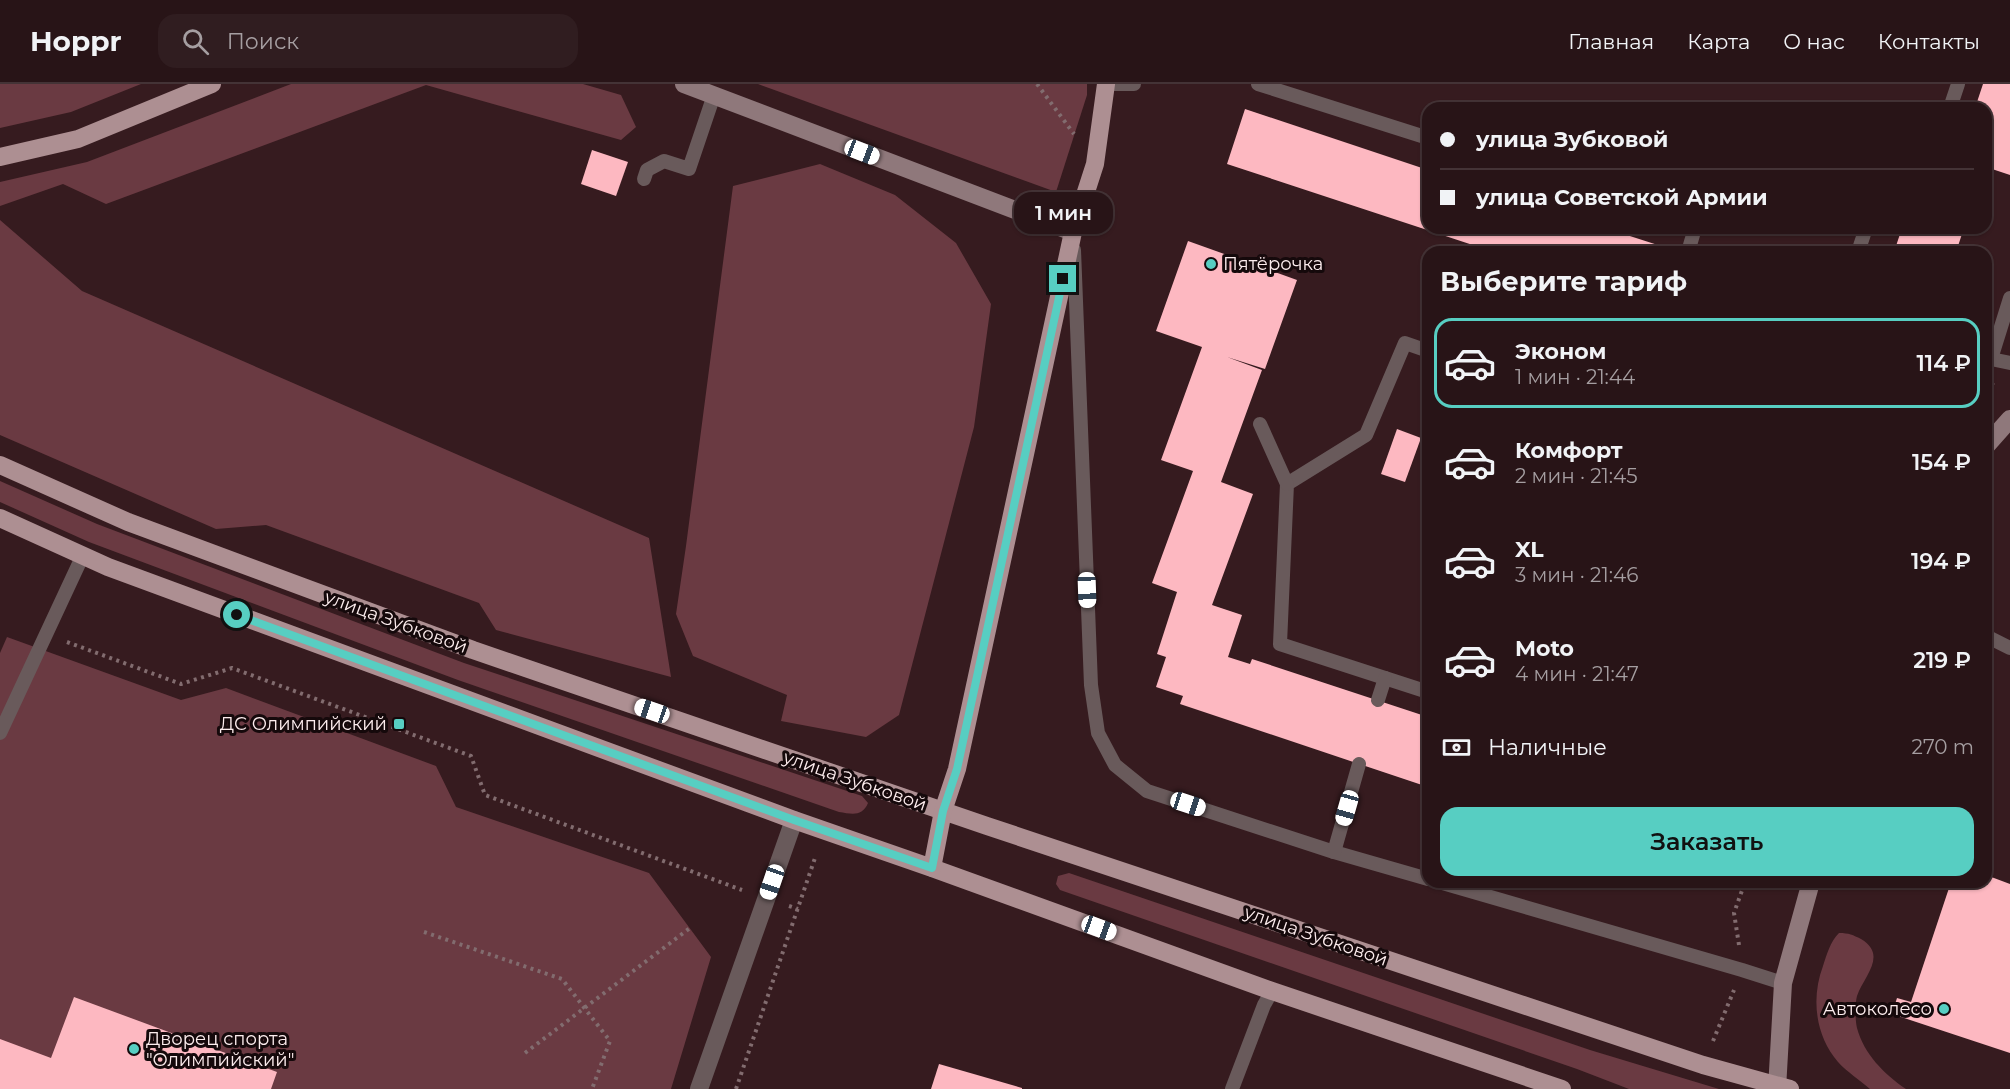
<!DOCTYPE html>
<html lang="ru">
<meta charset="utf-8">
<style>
body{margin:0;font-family:Montserrat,sans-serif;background:#301d20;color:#f1f3f6;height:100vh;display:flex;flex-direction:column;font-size:22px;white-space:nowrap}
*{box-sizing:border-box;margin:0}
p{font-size:20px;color:#a59ea1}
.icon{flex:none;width:33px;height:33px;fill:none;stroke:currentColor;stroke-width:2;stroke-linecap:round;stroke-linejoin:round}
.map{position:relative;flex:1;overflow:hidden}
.details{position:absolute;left:1422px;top:162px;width:570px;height:642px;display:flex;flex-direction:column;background:#281417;border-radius:18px;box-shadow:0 2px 4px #0004,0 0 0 2px #443336}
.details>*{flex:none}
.banner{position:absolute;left:1422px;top:18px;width:570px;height:132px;border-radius:18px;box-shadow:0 2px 4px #0004,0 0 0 2px #443336;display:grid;align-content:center;height:132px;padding:0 18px;background:#281417}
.end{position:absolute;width:27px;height:27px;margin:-14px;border:8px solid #57cec2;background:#111;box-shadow:0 0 0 3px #111}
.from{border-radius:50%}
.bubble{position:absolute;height:42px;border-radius:18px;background:#281417;box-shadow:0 2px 4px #0004,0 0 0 2px #443336;font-size:20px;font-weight:600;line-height:42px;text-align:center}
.car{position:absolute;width:18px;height:36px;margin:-18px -9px;border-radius:8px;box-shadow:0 0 4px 2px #0007;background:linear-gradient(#fff 24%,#345 0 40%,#fff 0 76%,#345 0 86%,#fff 0)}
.banner b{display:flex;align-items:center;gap:21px;height:57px;font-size:22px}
.banner b+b{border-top:2px solid #443336}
.banner i{width:15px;height:15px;background:#f1f3f6}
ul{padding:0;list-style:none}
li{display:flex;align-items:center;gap:18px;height:90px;margin:0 12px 9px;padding:0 6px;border:3px solid transparent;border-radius:18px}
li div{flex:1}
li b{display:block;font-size:22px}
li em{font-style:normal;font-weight:600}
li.on{border-color:#57cec2}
li>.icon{width:54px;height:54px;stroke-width:1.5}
h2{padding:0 18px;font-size:27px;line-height:72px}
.pay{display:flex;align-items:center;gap:15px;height:66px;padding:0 18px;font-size:22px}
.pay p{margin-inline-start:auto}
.cta{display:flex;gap:12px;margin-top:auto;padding:12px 18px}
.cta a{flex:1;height:69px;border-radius:18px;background:#57cec2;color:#111;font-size:24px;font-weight:600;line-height:69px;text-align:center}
header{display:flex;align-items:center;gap:36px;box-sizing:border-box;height:84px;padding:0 30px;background:#281417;border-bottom:2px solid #443336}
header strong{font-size:28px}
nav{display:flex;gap:33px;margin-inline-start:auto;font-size:21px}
.search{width:420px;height:54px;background:#301d20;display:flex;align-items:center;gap:15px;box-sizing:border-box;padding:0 21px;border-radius:18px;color:#a59ea1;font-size:22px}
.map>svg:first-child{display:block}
.green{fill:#6a3a42}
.building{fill:#fdb8c1}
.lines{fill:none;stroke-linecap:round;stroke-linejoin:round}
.path{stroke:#826c6f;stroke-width:4;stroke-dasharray:3 4.5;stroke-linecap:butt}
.lane{stroke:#695a5b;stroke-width:14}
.street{stroke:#695a5b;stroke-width:18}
.secondary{stroke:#8f787b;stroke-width:18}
.primary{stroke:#ad8f92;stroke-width:18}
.route{stroke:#57cec2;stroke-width:8}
.poi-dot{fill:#57cec2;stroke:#15090b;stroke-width:2}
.labels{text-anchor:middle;stroke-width:6;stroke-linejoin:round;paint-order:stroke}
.poi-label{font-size:18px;fill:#fdedee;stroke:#15090b;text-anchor:start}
.street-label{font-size:18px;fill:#fdedee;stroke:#15090b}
</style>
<header>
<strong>Hoppr</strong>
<div class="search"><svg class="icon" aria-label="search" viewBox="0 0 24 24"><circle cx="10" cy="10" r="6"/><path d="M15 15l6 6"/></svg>Поиск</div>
<nav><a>Главная</a><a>Карта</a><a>О нас</a><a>Контакты</a></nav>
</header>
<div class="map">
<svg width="2010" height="1005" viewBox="0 0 2010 1005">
<rect width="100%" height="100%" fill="#361b1f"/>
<g class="green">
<path d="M 0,0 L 141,0 L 71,28 L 0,44 Z"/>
<path d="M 291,0 L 583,0 L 621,11 L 636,43 L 621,56 L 426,1 L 106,120 L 63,100 L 0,122 L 0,98 L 87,78 Z"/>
<path d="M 758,0 L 1087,0 L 1087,11 L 1056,108 Z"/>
<path d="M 820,80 L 895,111 L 956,159 L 991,220 L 974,343 L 899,631 L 866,653 L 781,637 L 787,611 L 693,572 L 676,530 L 686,462 L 733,102 Z"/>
<path d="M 0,136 L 82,207 L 649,454 L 671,593 L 496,546 L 479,519 L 266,441 L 216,445 L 0,351 Z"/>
<path d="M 0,397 L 97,440 L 464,579 L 862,712 L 868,719 C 862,733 852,730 839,728 L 458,596 L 89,458 L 0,418 Z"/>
<path d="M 7,553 L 181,616 L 226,604 L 436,682 L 456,723 L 649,789 L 711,873 L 671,1005 L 0,1005 L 0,569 Z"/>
<path d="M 1069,789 L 1590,966 L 1719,1005 L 1629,1005 L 1577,985 L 1060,806 L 1056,800 L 1058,792 Z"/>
<path d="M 1839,849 C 1849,849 1853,851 1861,855 C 1888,871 1864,892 1857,912 C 1855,919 1855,936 1857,944 C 1864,970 1884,990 1906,1005 L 1870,1005 C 1860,996 1847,988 1838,978 C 1815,951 1811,914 1823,882 C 1827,870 1830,858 1839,849 Z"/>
</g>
<g class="building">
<path d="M 1983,0 L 2010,0 L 2010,91 L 1986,83 L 1986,24 L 1975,24 Z"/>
<path d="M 1245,25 L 1428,86 L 1428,144 L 1605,144 L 1664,163 L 1663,168 L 1494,168 L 1227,80 Z"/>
<path d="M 592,66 L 628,78 L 616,112 L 581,100 Z"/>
<path d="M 1902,144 L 1964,144 L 1956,168 L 1894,168 Z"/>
<path d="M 1188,157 L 1297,196 L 1265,285 L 1227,273 L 1262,286 L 1221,398 L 1253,410 L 1212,521 L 1242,531 L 1228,573 L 1250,580 L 1252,575 L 1428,633 L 1428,703 L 1180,620 L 1183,612 L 1156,603 L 1166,573 L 1157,570 L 1177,508 L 1152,499 L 1193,387 L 1161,376 L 1202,263 L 1156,247 Z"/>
<path d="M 1397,345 L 1421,354 L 1405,398 L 1381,390 Z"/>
<path d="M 1986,791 L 2010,800 L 2010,969 L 1892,930 L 1897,914 L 1911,918 L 1951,798 L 1986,798 Z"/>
<path d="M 74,913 L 277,988 L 271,1005 L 0,1005 L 0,955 L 51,974 Z"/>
<path d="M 939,980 L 1022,1004 L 1022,1005 L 931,1005 Z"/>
</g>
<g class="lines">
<g class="path">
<path d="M 1037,0 L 1074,50"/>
<path d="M 1986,306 L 1994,298"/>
<path d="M 67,558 L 181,600 L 232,584 L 471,672 L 485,711 L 742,806"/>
<path d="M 789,822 L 798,825"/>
<path d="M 424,848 L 562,895 L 610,957 L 592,1005"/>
<path d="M 1739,861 L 1734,829 L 1745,798"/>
<path d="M 1713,957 L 1734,906"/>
<path d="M 525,969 L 690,844"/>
<path d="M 736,1005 L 815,774"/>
</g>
<g class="lane">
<path d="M 1106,0 L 1134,0"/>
<path d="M 1258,0 L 1428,54"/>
<path d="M 1950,24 L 1958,0"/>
<path d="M 644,95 L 647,86 L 664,77 L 689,85 L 714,11"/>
<path d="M 1074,166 L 1091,601 L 1098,649 L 1115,681 L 1147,707 L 1334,768 L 1428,795"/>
<path d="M 1688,168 L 1695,144"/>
<path d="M 1858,168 L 1866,144"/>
<path d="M 1428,267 L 1405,259 L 1366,351 L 1287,400 L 1280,560 L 1428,608"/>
<path d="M 1986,274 L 2010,279"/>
<path d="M 1991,275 L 2010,214"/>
<path d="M 1260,340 L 1287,400"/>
<path d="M 1986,552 L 2010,564"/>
<path d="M 1378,616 L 1385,594"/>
<path d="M 0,649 L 83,471"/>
<path d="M 1334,768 L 1359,680"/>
<path d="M 1439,798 L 1742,886 L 1783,899"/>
<path d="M 1232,1005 L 1264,921 L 1272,907"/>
</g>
<path class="street" d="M 699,1005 L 794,736"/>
<g class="secondary">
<path d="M 684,0 L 1073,148"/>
<path d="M 1986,362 L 2010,335"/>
<path d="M 1777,1005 L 1783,899 L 1811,798"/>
</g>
<g class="primary">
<path d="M 0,73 L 78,55 L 212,0"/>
<path d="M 0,381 L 128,438 L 473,566 L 987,742 L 1703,981 L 1790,1005"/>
<path d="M 0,434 L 108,483 L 794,736 L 932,784 L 1272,907 L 1562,1005"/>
<path d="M 932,784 L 943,727 L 957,685 L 1073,148 L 1095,80 L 1106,0"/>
</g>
</g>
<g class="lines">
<path class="route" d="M 237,531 L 794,736 L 932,784 L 943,727 L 957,685 L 1063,195"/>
</g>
<g class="poi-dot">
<circle cx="1211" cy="180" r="6"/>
<rect x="393" y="634" width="12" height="12" rx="3"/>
<circle cx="1944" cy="925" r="6"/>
<circle cx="134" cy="965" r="6"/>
</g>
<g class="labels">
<g class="poi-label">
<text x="1223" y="186">Пятёрочка</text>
<text x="387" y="646" text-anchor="end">ДС Олимпийский</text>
<text x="1932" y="931" text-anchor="end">Автоколесо</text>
<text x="146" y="961">Дворец спорта<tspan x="146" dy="21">"Олимпийский"</tspan></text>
</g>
<g class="street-label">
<text transform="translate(396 538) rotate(20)" y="6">улица Зубковой</text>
<text transform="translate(855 697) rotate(19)" y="6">улица Зубковой</text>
<text transform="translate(1316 852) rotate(19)" y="6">улица Зубковой</text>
</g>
</g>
</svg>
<i class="end from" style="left:237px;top:531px"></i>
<i class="end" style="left:1063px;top:195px"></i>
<div class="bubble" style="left:1014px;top:108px;width:99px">1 мин</div>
<i class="car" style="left:862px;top:68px;rotate:111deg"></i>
<i class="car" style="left:1087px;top:506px;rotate:178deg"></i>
<i class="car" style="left:652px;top:627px;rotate:289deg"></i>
<i class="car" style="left:1188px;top:720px;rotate:108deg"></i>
<i class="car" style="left:1347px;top:724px;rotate:196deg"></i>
<i class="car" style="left:772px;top:798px;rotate:199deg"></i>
<i class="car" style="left:1099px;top:844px;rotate:110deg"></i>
<div class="banner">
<b><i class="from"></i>улица Зубковой</b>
<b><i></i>улица Советской Армии</b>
</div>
<section class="details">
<h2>Выберите тариф</h2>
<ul>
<li class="on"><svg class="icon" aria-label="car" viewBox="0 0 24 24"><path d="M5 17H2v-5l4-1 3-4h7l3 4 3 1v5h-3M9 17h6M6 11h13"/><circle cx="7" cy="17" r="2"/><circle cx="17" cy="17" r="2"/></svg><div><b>Эконом</b><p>1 мин · 21:44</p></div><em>114 ₽</em></li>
<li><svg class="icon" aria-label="car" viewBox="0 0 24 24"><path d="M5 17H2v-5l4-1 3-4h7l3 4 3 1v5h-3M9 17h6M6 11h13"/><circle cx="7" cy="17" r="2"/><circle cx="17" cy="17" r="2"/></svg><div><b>Комфорт</b><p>2 мин · 21:45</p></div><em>154 ₽</em></li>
<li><svg class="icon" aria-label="car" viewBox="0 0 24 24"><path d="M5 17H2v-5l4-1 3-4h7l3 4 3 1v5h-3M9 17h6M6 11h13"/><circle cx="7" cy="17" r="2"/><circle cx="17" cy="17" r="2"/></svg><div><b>XL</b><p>3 мин · 21:46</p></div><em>194 ₽</em></li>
<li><svg class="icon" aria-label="car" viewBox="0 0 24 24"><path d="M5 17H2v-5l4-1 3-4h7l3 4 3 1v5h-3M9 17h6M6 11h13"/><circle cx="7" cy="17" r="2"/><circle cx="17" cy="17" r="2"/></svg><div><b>Moto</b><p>4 мин · 21:47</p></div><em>219 ₽</em></li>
</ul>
<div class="pay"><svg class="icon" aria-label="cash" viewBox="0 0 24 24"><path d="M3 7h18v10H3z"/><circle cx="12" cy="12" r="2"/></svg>Наличные<p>270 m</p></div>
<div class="cta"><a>Заказать</a></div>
</section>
</div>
